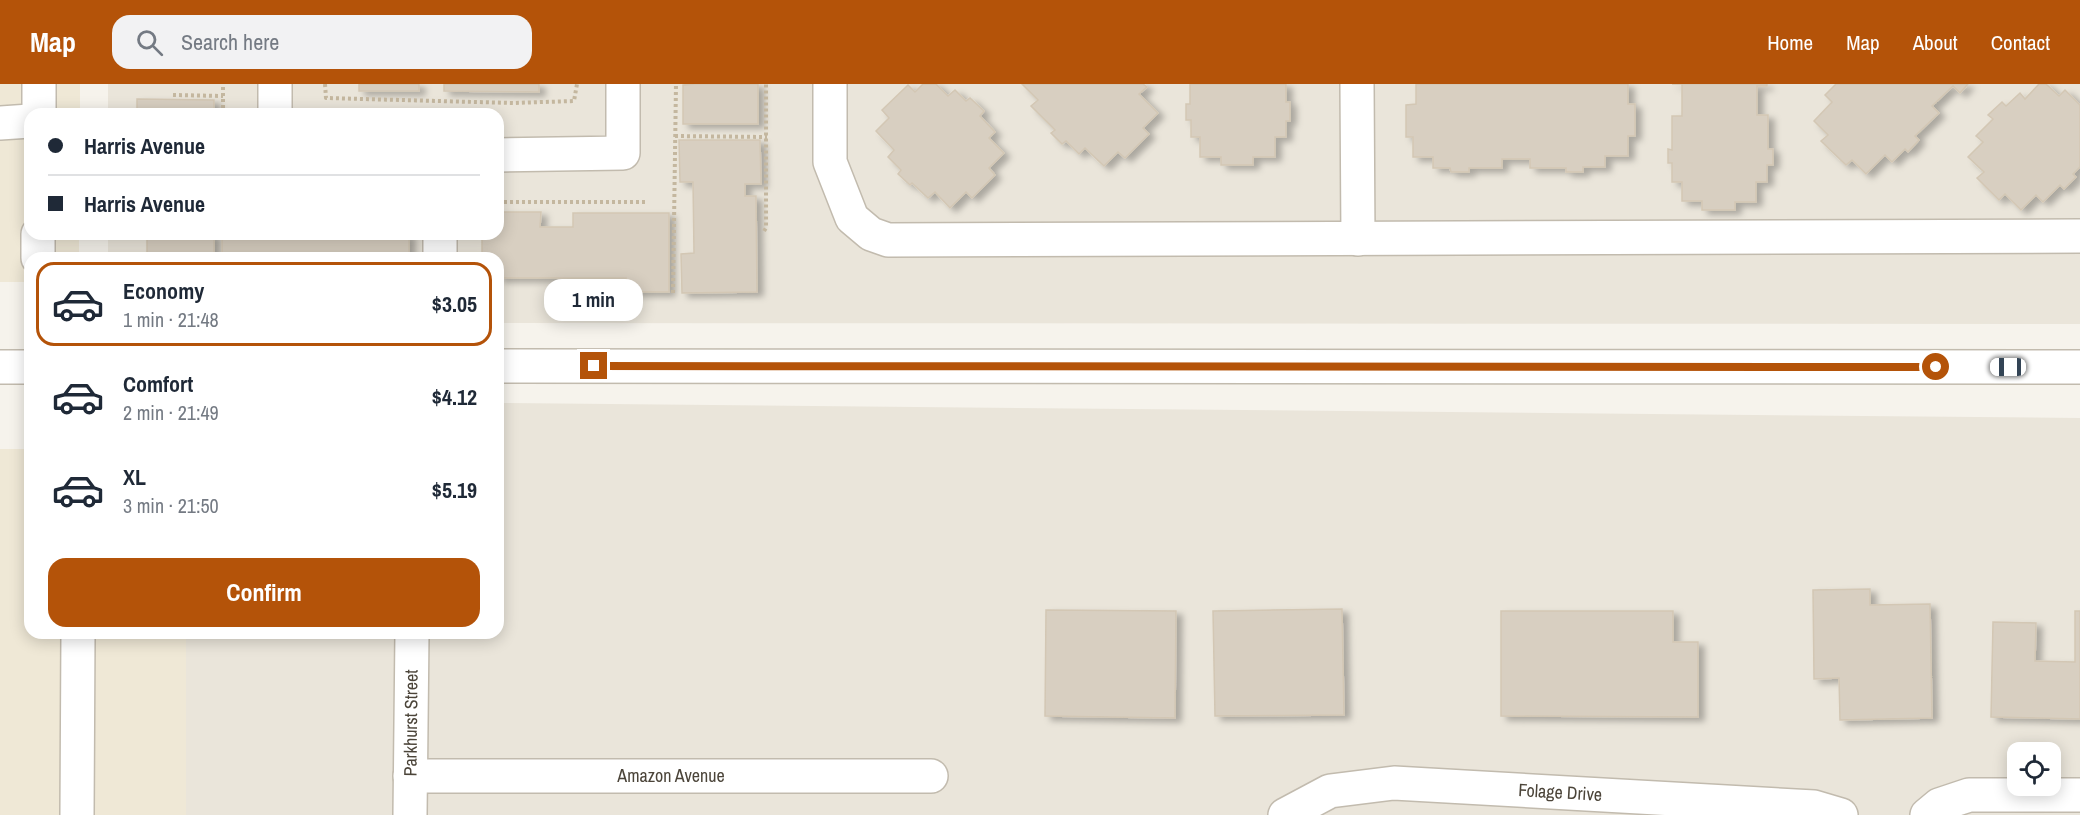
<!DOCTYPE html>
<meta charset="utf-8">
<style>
body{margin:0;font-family:"Archivo Narrow",sans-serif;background:#f2f2f3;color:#1f2937;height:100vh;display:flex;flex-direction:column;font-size:22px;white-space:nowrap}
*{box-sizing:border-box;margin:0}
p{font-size:20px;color:#747a83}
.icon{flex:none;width:33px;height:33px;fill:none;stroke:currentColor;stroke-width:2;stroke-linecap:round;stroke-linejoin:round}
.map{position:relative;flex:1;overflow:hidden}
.sheet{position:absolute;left:24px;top:168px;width:480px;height:387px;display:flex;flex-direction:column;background:#fff;border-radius:18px;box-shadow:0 3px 15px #0003}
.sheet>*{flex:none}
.top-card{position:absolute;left:24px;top:24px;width:480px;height:132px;border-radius:18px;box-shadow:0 3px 15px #0003;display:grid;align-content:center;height:132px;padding:0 24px;background:#fff}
.fabs{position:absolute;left:2007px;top:658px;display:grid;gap:12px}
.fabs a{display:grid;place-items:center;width:54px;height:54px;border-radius:12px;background:#fff;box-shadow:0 3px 15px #0003;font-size:30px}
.end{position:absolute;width:27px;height:27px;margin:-14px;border:8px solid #b45309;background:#fff;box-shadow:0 0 0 3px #fff}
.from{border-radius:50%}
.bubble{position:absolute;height:42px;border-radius:18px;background:#fff;box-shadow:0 3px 15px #0003;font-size:20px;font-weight:700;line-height:42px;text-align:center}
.car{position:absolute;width:18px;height:36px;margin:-18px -9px;border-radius:8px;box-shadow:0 0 4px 2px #0007;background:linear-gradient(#fff 24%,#345 0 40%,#fff 0 76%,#345 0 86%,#fff 0)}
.top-card b{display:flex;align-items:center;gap:21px;height:57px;font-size:22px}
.top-card b+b{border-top:2px solid #e0e1e3}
.top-card i{width:15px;height:15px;background:#1f2937}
ul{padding:10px 0 0;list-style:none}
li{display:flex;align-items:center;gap:18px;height:84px;margin:0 12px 9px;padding:0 12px;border:3px solid transparent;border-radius:18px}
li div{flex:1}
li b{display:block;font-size:22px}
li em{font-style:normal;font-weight:700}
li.current{border-color:#b45309}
li>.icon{width:54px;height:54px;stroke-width:1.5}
.button{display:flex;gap:12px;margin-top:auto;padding:12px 24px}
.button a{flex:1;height:69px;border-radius:18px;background:#b45309;color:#fff;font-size:24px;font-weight:700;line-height:69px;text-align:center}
header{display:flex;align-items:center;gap:36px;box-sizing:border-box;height:84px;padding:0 30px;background:#b45309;color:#fff}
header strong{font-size:28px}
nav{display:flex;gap:33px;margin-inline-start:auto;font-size:21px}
.search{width:420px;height:54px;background:#f2f2f3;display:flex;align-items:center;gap:15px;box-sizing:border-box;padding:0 21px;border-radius:18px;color:#747a83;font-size:22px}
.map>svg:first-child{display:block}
.residential{fill:#eae5da;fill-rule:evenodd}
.education{fill:#efe8d6}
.building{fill:#d8cfc1;stroke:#d3c7b4;stroke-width:1.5;filter:url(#shadow)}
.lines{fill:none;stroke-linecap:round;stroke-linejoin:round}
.minor-casing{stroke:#c2bbae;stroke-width:36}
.path{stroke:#c4b79f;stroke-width:4;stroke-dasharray:3 3;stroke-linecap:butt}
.minor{stroke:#fff;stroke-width:33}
.route{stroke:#b45309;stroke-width:8}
.labels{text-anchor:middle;stroke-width:4.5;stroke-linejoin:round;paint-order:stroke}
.street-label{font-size:18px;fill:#4b4439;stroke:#fff}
</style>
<header>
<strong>Map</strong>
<div class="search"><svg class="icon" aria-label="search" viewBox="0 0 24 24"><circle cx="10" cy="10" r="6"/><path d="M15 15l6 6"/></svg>Search here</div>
<nav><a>Home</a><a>Map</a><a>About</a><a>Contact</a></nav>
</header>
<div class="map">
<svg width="2080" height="731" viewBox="0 0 2080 731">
<defs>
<filter id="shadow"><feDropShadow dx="6" dy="4" stdDeviation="3" flood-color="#0004"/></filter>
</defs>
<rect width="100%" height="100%" fill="#f6f3ec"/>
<g class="residential">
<path d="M 108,0 L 2080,0 L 2080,240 L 498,239 L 498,174 L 108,174 L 108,150 L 498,150 L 498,30 L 108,30 Z"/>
<path d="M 498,319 L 2080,334 L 2080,731 L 186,731 L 186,549 L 498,549 ZM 2018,669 L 2050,669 L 2050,702 L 2018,702 Z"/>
</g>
<g class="education">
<path d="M 0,0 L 80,0 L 80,30 L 30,30 L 30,150 L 79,150 L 79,174 L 30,174 L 30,198 L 0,198 Z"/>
<path d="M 0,365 L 30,365 L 30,549 L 186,549 L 186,731 L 0,731 Z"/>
</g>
<g class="building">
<rect x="359" y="0" width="60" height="7"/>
<path d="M 444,0 L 539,0 L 539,8 L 444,7 Z"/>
<path d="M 695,0 L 758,0 L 758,40 L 683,40 L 683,1 Z"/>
<path d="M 923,0 L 936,0 L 948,12 L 955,6 L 966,17 L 970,14 L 984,27 L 980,32 L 995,48 L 989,54 L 1004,69 L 989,84 L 995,91 L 972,114 L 966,108 L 950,124 L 935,108 L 928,114 L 912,99 L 910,101 L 898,90 L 901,86 L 888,73 L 894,66 L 876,47 L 889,34 L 882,26 L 908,1 L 915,8 Z"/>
<path d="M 1022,0 L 1143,0 L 1147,3 L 1139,10 L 1158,29 L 1143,44 L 1149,50 L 1125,74 L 1118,68 L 1104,82 L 1085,64 L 1079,70 L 1066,57 L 1062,60 L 1051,49 L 1055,46 L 1031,22 L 1038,16 Z"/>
<path d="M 1190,0 L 1286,0 L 1286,18 L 1290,18 L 1290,37 L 1286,37 L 1286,53 L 1275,53 L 1275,73 L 1253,73 L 1253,81 L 1221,81 L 1221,73 L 1200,73 L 1200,53 L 1191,53 L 1191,36 L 1186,36 L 1186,20 L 1190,20 Z"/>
<path d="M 1416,0 L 1628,0 L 1628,20 L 1635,20 L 1635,52 L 1628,52 L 1628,72 L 1605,72 L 1605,83 L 1583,83 L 1583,88 L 1566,88 L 1566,84 L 1530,84 L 1530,75 L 1502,75 L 1502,84 L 1469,84 L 1469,88 L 1451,88 L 1450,84 L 1433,84 L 1433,73 L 1413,73 L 1413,53 L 1406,53 L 1406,21 L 1416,20 Z"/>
<path d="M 1672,0 L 1767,0 L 1767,2 L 1757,2 L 1757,31 L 1768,31 L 1768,65 L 1773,65 L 1773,81 L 1767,81 L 1767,98 L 1756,98 L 1756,118 L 1735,118 L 1735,126 L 1702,126 L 1702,117 L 1682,117 L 1682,98 L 1672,98 L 1672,79 L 1668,79 L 1668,65 L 1672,66 L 1672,32 L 1682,32 L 1682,0 Z"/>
<path d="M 1836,0 L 1968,0 L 1960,9 L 1953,2 L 1932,22 L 1939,29 L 1915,52 L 1919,56 L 1908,68 L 1905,65 L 1892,78 L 1885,71 L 1866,90 L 1852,76 L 1846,81 L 1821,57 L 1828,51 L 1814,37 L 1832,18 L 1825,11 Z"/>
<path d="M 2039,0 L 2046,0 L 2059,12 L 2065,6 L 2080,21 L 2080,83 L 2073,90 L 2076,93 L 2064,105 L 2060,101 L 2043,118 L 2036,111 L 2021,126 L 2005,110 L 1999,116 L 1977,94 L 1984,88 L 1968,73 L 1983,58 L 1976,52 L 1993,35 L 1988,31 L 2002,18 L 2006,22 L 2020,9 L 2025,15 Z"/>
<path d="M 137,15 L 214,16 L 214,30 L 137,30 Z"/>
<path d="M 679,56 L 760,56 L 761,100 L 745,100 L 745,112 L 756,112 L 757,208 L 682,209 L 681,170 L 694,169 L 693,98 L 680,98 Z"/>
<path d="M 498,128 L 541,128 L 540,143 L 573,143 L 573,129 L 669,129 L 669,208 L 626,208 L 626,194 L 498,194 L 498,174 L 482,174 L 482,150 L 498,150 Z"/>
<rect x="147" y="150" width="67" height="24"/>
<rect x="222" y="150" width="187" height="24"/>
<path d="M 1870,505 L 1870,521 L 1930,520 L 1932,634 L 1840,636 L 1839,594 L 1814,595 L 1813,506 Z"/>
<path d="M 1342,525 L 1344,631 L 1215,632 L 1213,527 Z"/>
<path d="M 1046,526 L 1176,527 L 1175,634 L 1045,632 Z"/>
<path d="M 1501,527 L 1673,527 L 1673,558 L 1698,558 L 1698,633 L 1501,632 Z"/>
<path d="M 2075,527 L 2080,527 L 2080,635 L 1991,633 L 1993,538 L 2036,539 L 2035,577 L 2075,578 Z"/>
</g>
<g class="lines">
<defs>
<g id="minor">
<path d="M 275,0 L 275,30"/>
<path d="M 830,0 L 830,78 L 852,134 L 871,150 L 888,156 L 2080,152"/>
<path d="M 1357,0 L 1358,155"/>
<path d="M 39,30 L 39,0"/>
<path d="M 0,39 L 30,37"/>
<path d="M 498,71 L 623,69 L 623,0"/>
<path d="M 38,174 L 38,150"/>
<path d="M 440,174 L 440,150"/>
<path d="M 498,282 L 2080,283"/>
<path d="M 0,283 L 30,283"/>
<path id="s1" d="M 410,692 L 931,692"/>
<path d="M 77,731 L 78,549"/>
<path id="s2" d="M 410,731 L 412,549"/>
<path id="s3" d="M 1285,731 L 1330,707 L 1394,699 L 1814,723 L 1841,731"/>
<path d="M 1927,731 L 1939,721 L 1969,711 L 2080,711"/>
</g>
</defs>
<use href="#minor" class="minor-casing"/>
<g class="path">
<path d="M 325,0 L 326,14 L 513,19 L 574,17 L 577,0"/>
<path d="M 173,11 L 223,12"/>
<path d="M 223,30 L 223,0"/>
<path d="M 675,52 L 767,53"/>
<path d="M 498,118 L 646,118"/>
<path d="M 764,147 L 766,144 L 766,0"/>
<path d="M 673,209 L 676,0"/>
</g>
<use href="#minor" class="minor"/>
</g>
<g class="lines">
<path class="route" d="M 594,282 L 1936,283"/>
</g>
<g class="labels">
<g class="street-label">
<text dy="6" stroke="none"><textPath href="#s2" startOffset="92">Parkhurst Street</textPath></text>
<text dy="6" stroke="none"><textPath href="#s1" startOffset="261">Amazon Avenue</textPath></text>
<text dy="6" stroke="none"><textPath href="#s3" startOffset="282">Folage Drive</textPath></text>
</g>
</g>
</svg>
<div class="fabs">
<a><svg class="icon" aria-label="locate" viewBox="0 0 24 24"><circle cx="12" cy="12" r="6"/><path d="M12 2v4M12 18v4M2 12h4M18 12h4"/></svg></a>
</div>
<i class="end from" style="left:1936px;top:283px"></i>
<i class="end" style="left:594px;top:282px"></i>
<div class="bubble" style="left:544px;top:195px;width:99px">1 min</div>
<i class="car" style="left:2008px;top:283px;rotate:270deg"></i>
<div class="top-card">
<b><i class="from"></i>Harris Avenue</b>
<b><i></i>Harris Avenue</b>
</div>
<section class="sheet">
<ul>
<li class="current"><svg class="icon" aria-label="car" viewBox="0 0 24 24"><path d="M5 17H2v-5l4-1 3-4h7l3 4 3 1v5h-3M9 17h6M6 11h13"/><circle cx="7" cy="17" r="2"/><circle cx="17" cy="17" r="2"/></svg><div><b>Economy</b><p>1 min · 21:48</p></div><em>$3.05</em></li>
<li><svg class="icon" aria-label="car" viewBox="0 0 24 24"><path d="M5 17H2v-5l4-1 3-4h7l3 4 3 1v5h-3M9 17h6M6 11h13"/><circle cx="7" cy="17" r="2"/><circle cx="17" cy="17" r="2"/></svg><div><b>Comfort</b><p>2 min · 21:49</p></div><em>$4.12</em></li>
<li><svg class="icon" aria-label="car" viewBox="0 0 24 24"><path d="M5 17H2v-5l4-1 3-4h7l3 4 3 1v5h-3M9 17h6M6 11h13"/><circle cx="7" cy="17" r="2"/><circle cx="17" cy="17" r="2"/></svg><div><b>XL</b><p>3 min · 21:50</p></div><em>$5.19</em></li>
</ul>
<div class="button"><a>Confirm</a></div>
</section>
</div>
